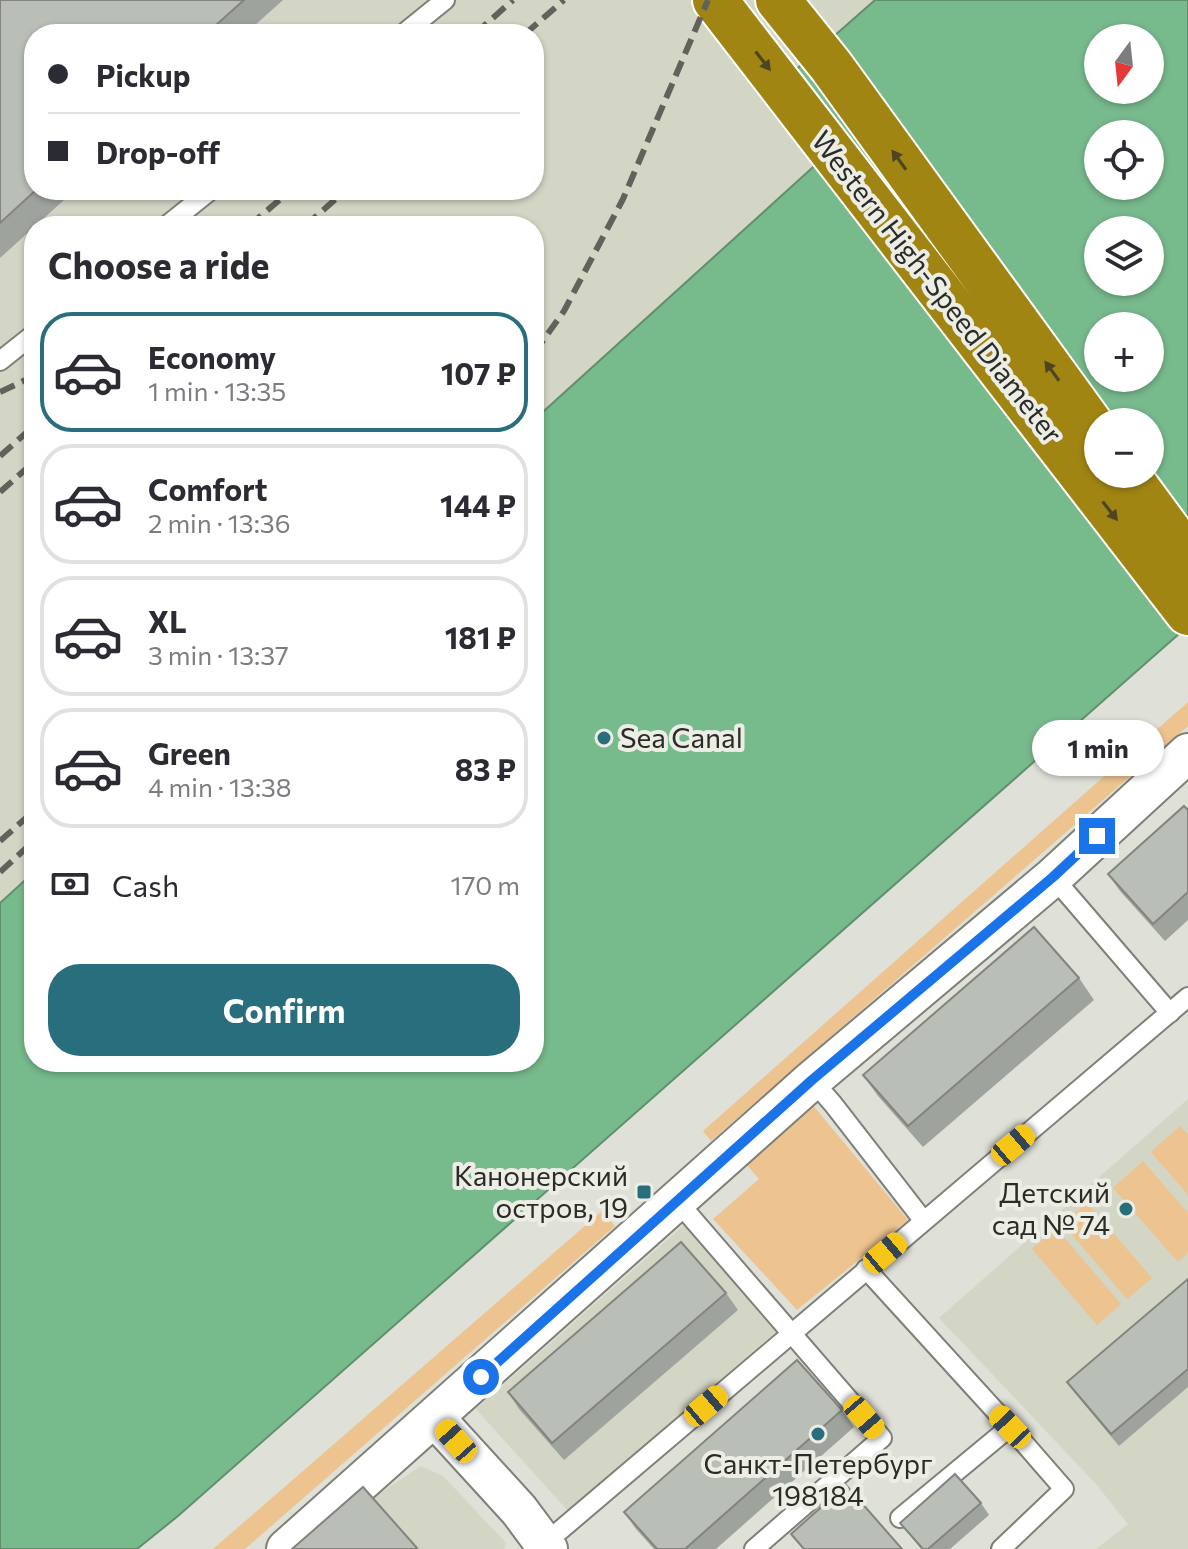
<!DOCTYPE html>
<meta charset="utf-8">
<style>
body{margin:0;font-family:Commissioner,sans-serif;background:#f7f7f7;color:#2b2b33;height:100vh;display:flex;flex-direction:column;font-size:30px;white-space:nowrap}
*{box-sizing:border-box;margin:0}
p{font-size:26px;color:#7c7c81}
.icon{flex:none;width:44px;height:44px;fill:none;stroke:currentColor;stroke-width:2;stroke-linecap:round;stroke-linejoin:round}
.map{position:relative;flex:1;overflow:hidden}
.details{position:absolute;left:24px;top:216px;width:520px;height:856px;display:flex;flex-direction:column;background:#fff;border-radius:32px;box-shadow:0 2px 6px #0004}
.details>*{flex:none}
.hud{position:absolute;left:24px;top:24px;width:520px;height:176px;border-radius:32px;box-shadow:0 2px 6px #0004;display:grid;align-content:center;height:176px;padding:0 24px;background:#fff}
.needle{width:52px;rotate:195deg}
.fabs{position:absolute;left:1084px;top:24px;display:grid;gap:16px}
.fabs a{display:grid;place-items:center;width:80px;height:80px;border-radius:50%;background:#fff;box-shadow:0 2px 6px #0004;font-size:40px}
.end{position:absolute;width:36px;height:36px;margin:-18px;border:10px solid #1a73e8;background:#fff;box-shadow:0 0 0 4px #fff}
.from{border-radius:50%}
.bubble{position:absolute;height:56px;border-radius:28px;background:#fff;box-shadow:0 2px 6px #0004;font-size:26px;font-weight:700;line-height:56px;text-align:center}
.car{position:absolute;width:24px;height:48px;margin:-24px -12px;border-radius:10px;box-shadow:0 0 6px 2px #0007;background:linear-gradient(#f5c518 24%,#345 0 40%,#f5c518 0 76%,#345 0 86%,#f5c518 0)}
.hud b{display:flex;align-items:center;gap:28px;height:76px;font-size:30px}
.hud b+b{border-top:2px solid #e1e1e2}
.hud i{width:20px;height:20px;background:#2b2b33}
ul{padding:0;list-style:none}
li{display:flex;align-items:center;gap:24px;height:120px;margin:0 16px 12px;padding:0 8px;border:4px solid #e1e1e2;border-radius:32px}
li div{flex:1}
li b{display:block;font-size:30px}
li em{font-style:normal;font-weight:700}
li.current{border-color:#296e7d}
li>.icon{width:72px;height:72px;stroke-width:1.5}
h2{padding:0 24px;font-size:36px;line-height:96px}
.pay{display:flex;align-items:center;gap:20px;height:88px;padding:0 24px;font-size:30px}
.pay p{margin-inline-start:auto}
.cta{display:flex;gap:16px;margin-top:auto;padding:16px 24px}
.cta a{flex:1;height:92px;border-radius:32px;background:#296e7d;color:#fff;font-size:32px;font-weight:700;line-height:92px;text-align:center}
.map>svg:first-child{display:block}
.built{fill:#d3d5c5;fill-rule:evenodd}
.green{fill:#edc490}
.water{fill:#77ba8c;stroke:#608f6e;stroke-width:2;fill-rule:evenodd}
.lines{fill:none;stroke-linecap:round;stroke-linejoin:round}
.service-casing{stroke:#7f8078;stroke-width:22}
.minor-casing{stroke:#7f8078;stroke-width:42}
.motorway-casing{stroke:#fff;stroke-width:48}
.service{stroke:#fff;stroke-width:18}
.minor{stroke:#fff;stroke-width:38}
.motorway{stroke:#a18513;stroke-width:44}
.rail{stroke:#62625d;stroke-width:6;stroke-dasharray:16 8;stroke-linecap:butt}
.wall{fill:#9fa39d}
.building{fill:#b9beb6;stroke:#82857f;stroke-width:2}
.oneway{fill:#4e4622}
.route{stroke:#1a73e8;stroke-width:10}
.poi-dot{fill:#296e7d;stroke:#ecede4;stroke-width:3}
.labels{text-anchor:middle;stroke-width:8;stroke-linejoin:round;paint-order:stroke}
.street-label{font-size:28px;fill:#2b2b28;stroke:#ecede4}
.poi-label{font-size:28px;fill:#2b2b28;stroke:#ecede4;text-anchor:end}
</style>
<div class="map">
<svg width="1188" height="1549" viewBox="0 0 1188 1549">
<rect width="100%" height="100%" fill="#dfe0d7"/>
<g class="built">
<path d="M 0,0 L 875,0 L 768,95 L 822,159 L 534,420 L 534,226 L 34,226 L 34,872 L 0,903 ZM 34,34 L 534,34 L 534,190 L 34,190 Z"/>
<path d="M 1188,1099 L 1188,1549 L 1096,1549 L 1128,1524 L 1096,1484 L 939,1318 Z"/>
<path d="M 684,1225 L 778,1330 L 568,1511 L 476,1409 Z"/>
<path d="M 421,1466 L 443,1476 L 506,1543 L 504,1549 L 314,1549 L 371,1499 Z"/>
</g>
<g class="green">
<path d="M 1188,702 L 1188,726 L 711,1141 L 703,1131 Z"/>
<path d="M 812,1104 L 908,1220 L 797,1310 L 713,1219 L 759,1179 L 745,1163 Z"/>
<path d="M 1180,1126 L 1188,1135 L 1188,1195 L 1151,1152 Z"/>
<path d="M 1143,1161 L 1188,1213 L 1188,1253 L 1178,1262 L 1113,1188 Z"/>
<path d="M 1087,1203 L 1152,1278 L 1127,1299 L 1063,1224 Z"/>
<path d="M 602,1211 L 615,1226 L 245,1549 L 213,1549 Z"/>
<path d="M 1056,1228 L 1121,1304 L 1097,1325 L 1032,1249 Z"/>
</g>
<path class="water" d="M 875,0 L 1188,0 L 1188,626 L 178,1516 L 137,1549 L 0,1549 L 0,903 L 34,872 L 34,1062 L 534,1062 L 534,420 L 822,159 L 767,95 ZM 1098,38 L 1150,38 L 1150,90 L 1098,90 ZM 1098,134 L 1150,134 L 1150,186 L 1098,186 ZM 1098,230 L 1150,230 L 1150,282 L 1098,282 ZM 1098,326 L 1150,326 L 1150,378 L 1098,378 ZM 1098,422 L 1150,422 L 1150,474 L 1098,474 Z"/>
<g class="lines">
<defs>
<g id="service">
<path d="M 403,34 L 445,0"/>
<path d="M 166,226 L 211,190"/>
<path d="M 0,361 L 34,334"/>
<path d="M 1053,877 L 1170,1013"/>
<path d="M 812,1080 L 833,1104 L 923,1220"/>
<path d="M 678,1202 L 882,1438 L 754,1549"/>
<path d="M 866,1269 L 1010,1427 L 1064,1489 L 1001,1549"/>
<path d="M 900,1518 L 1010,1427"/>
<path d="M 544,1544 L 1188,997"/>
</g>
<g id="minor">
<path d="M 435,1418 L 519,1510 L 548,1549"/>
<path d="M 286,1549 L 812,1080 L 1053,877 L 1188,753"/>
</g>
<g id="motorway">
<path d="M 715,0 L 1188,613"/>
<path d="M 778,0 L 831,66 L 1098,434"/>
<path d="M 1127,474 L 1188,557"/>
</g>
</defs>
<use href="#service" class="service-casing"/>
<use href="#minor" class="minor-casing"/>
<use href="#motorway" class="motorway-casing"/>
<use href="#service" class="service"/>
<use href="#minor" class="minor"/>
<use href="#motorway" class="motorway"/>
<g class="rail">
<path d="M 475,34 L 513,0"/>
<path d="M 525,34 L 564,0"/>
<path d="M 249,226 L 291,190"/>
<path d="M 305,226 L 346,190"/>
<path d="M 534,353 L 564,311 L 623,199 L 708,0"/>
<path d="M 0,392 L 34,376"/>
<path d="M 0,456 L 34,426"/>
<path d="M 0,492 L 34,462"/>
<path d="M 0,841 L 34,811"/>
<path d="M 0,872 L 34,841"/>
</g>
</g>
<g class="wall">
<path d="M 0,0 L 283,0 L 245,34 L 34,34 L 34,190 L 75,190 L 0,258 Z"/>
<path d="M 1188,810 L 1188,920 L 1165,941 L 1120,891 L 1108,874 Z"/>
<path d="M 1079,978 L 1094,1000 L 923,1147 L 878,1096 L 863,1075 Z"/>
<path d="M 1188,1279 L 1188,1387 L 1119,1446 L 1075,1393 L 1067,1382 Z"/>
<path d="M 726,1293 L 738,1310 L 564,1460 L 519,1409 L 508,1392 Z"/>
<path d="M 842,1410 L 854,1427 L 716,1549 L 654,1549 L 636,1529 L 624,1512 Z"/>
<path d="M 981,1503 L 989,1515 L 950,1549 L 921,1549 L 900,1523 Z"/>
</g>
<g class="building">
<path d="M 0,0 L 244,0 L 206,34 L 34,34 L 34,190 L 36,190 L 0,223 Z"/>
<path d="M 1184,806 L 1188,810 L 1188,892 L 1153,924 L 1108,874 Z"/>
<path d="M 1034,927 L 1079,978 L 908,1126 L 863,1075 Z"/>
<path d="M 681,1242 L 726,1293 L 552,1443 L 508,1392 Z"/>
<path d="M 1188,1279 L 1188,1369 L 1111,1434 L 1067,1382 Z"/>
<path d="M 797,1360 L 842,1410 L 685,1549 L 657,1549 L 624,1512 Z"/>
<path d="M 955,1474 L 981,1503 L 928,1549 L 923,1549 L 900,1523 Z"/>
<path d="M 846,1485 L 902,1549 L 804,1549 L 791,1534 Z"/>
<path d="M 363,1487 L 417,1548 L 415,1549 L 292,1549 Z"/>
</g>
<defs><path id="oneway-solid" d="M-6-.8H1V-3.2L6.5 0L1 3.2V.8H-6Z" transform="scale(2)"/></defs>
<g class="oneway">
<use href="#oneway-solid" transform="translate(763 61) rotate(52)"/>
<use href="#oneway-solid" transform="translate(899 160) rotate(-126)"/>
<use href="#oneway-solid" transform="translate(1052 371) rotate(-126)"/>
<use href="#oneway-solid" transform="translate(1110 511) rotate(52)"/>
</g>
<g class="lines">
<path class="route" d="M 481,1377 L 812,1080 L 1053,877 L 1097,836"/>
</g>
<g class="poi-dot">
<circle cx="604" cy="738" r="8"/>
<rect x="636" y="1184" width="16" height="16" rx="4"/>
<circle cx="1126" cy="1209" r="8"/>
<circle cx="818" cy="1434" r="8"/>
</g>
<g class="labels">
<g class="street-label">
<text transform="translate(937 287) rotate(52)" y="10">Western High-Speed Diameter</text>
</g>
<g class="poi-label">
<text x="620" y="748" text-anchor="start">Sea Canal</text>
<text x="628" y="1186">Канонерский<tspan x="628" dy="32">остров, 19</tspan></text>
<text x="1110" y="1203">Детский<tspan x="1110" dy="32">сад № 74</tspan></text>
<text x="818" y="1474" text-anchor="middle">Санкт-Петербург<tspan x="818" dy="32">198184</tspan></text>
</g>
</g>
</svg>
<div class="fabs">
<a><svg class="needle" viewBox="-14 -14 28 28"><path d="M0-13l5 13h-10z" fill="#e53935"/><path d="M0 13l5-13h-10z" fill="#7c7c81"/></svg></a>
<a><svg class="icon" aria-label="locate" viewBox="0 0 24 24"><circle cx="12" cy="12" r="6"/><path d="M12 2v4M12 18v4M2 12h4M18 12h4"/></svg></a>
<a><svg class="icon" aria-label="layers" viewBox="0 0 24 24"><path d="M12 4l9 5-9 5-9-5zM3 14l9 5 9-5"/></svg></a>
<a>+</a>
<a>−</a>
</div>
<i class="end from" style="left:481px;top:1377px"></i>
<i class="end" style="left:1097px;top:836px"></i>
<div class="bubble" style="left:1032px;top:720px;width:132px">1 min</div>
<i class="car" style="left:1013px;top:1145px;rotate:50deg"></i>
<i class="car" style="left:885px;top:1253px;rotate:50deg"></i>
<i class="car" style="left:706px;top:1406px;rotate:50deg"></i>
<i class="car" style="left:864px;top:1417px;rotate:139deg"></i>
<i class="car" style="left:1010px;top:1427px;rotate:317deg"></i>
<i class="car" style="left:456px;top:1441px;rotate:318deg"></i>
<div class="hud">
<b><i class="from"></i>Pickup</b>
<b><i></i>Drop-off</b>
</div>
<section class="details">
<h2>Choose a ride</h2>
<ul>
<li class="current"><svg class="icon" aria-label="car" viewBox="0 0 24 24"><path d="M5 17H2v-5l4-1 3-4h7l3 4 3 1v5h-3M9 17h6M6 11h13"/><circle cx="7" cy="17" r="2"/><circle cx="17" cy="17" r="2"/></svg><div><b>Economy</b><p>1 min · 13:35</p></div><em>107 ₽</em></li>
<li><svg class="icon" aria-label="car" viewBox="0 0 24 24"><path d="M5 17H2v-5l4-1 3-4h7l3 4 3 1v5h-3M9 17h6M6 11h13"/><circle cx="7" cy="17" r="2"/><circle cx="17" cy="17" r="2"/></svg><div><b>Comfort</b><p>2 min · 13:36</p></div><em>144 ₽</em></li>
<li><svg class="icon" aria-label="car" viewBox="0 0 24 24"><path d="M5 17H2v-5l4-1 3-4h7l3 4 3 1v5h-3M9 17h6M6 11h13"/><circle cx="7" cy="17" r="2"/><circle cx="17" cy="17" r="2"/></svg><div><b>XL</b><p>3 min · 13:37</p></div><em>181 ₽</em></li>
<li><svg class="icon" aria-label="car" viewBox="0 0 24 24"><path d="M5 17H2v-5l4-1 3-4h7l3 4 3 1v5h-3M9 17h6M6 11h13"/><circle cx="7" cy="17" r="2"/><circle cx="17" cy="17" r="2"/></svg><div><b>Green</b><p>4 min · 13:38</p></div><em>83 ₽</em></li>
</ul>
<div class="pay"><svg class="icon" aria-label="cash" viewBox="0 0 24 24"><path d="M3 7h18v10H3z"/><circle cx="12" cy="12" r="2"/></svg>Cash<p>170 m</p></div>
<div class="cta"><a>Confirm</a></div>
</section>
</div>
